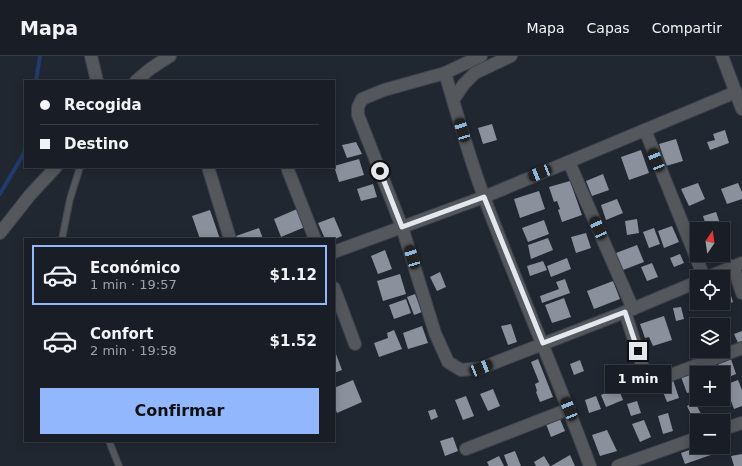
<!DOCTYPE html>
<html lang="es">
<meta charset="utf-8">
<style>
body{margin:0;font-family:"DejaVu Sans",sans-serif;background:#262a32;color:#f1f3f6;height:100vh;display:flex;flex-direction:column;font-size:15px;white-space:nowrap}
*{box-sizing:border-box;margin:0}
p{font-size:13px;color:#9fa2a7}
.icon{flex:none;width:22px;height:22px;fill:none;stroke:currentColor;stroke-width:2;stroke-linecap:round;stroke-linejoin:round}
.map{position:relative;flex:1;overflow:hidden}
.drawer{position:absolute;left:24px;top:182px;width:311px;height:204px;display:flex;flex-direction:column;background:#191d25;border-radius:0px;box-shadow:0 2px 10px #0003,0 0 0 1px #373b42}
.drawer>*{flex:none}
.top-card{position:absolute;left:24px;top:24px;width:311px;height:88px;border-radius:0px;box-shadow:0 2px 10px #0003,0 0 0 1px #373b42;display:grid;align-content:center;height:88px;padding:0 16px;background:#191d25}
.needle{width:26px;rotate:13deg}
.buttons{position:absolute;left:690px;top:166px;display:grid;gap:8px}
.buttons a{display:grid;place-items:center;width:40px;height:40px;border-radius:0px;background:#191d25;box-shadow:0 2px 10px #0003,0 0 0 1px #373b42;font-size:20px}
.end{position:absolute;width:18px;height:18px;margin:-9px;border:5px solid #e3e7ee;background:#111;box-shadow:0 0 0 2px #111}
.from{border-radius:50%}
.bubble{position:absolute;height:28px;border-radius:0px;background:#191d25;box-shadow:0 2px 10px #0003,0 0 0 1px #373b42;font-size:13px;font-weight:700;line-height:28px;text-align:center}
.car{position:absolute;width:12px;height:24px;margin:-12px -6px;border-radius:5px;box-shadow:0 0 3px 1px #0007;background:linear-gradient(#222 24%,#8ab4d8 0 40%,#222 0 76%,#8ab4d8 0 86%,#222 0)}
.top-card b{display:flex;align-items:center;gap:14px;height:38px;font-size:15px}
.top-card b+b{border-top:1px solid #373b42}
.top-card i{width:10px;height:10px;background:#f1f3f6}
ul{padding:7px 0 0;list-style:none}
li{display:flex;align-items:center;gap:12px;height:60px;margin:0 8px 6px;padding:0 8px;border:2px solid transparent;border-radius:0px}
li div{flex:1}
li b{display:block;font-size:15px}
li em{font-style:normal;font-weight:700}
li.current{border-color:#92b7fd}
li>.icon{width:36px;height:36px;stroke-width:1.5}
.button{display:flex;gap:8px;margin-top:auto;padding:8px 16px}
.button a{flex:1;height:46px;border-radius:0px;background:#92b7fd;color:#111;font-size:16px;font-weight:700;line-height:46px;text-align:center}
header{display:flex;align-items:center;gap:24px;box-sizing:border-box;height:56px;padding:0 20px;background:#191d25;border-bottom:1px solid #373b42}
header strong{font-size:19px}
nav{display:flex;gap:22px;margin-inline-start:auto;font-size:14px}
.map>svg:first-child{display:block}
.lines{fill:none;stroke-linecap:round;stroke-linejoin:round}
.stream{stroke:#203b6f;stroke-width:4}
.building{fill:#8a919d}
.lane-casing{stroke:#3c424b;stroke-width:8}
.street-casing{stroke:#3c424b;stroke-width:14}
.lane{stroke:#54575c;stroke-width:6}
.street{stroke:#54575c;stroke-width:12}
.route{stroke:#e3e7ee;stroke-width:5}
</style>
<header>
<strong>Mapa</strong>
<nav><a>Mapa</a><a>Capas</a><a>Compartir</a></nav>
</header>
<div class="map">
<svg width="742" height="410" viewBox="0 0 742 410">
<rect width="100%" height="100%" fill="#212731"/>
<g class="lines">
<g class="stream">
<path d="M 36,25 L 40,0"/>
<path d="M 0,138 L 24,97 L 25,90"/>
</g>
</g>
<g class="building">
<path d="M 492,68 L 497,84 L 483,88 L 478,72 Z"/>
<path d="M 725,74 L 729,87 L 710,94 L 707,86 L 715,84 L 713,78 Z"/>
<path d="M 676,83 L 683,105 L 666,110 L 659,88 Z"/>
<path d="M 356,86 L 362,98 L 347,102 L 342,89 Z"/>
<path d="M 641,94 L 649,117 L 629,124 L 621,101 Z"/>
<path d="M 359,103 L 364,119 L 339,126 L 334,110 Z"/>
<path d="M 603,118 L 609,134 L 592,140 L 586,125 Z"/>
<path d="M 570,125 L 582,159 L 562,166 L 558,154 L 560,153 L 557,145 L 554,146 L 549,131 Z"/>
<path d="M 698,127 L 705,143 L 689,150 L 681,133 Z"/>
<path d="M 738,127 L 742,136 L 742,143 L 727,148 L 721,133 Z"/>
<path d="M 373,128 L 377,141 L 361,145 L 357,133 Z"/>
<path d="M 539,135 L 545,153 L 520,162 L 514,143 Z"/>
<path d="M 617,143 L 623,157 L 606,164 L 601,149 Z"/>
<path d="M 297,153 L 305,171 L 281,181 L 274,163 Z"/>
<path d="M 210,154 L 220,183 L 200,183 L 192,160 Z"/>
<path d="M 716,156 L 721,170 L 707,173 L 703,160 Z"/>
<path d="M 334,161 L 342,180 L 335,183 L 325,183 L 318,167 Z"/>
<path d="M 637,163 L 639,177 L 627,179 L 625,165 Z"/>
<path d="M 544,164 L 549,178 L 528,186 L 522,172 Z"/>
<path d="M 672,170 L 679,186 L 664,192 L 658,175 Z"/>
<path d="M 259,172 L 263,183 L 237,183 L 236,180 Z"/>
<path d="M 654,172 L 660,188 L 649,192 L 643,176 Z"/>
<path d="M 586,177 L 591,192 L 576,197 L 571,181 Z"/>
<path d="M 548,182 L 553,194 L 531,203 L 528,189 Z"/>
<path d="M 637,189 L 644,206 L 623,214 L 616,197 Z"/>
<path d="M 385,194 L 392,213 L 378,218 L 371,200 Z"/>
<path d="M 680,198 L 684,207 L 674,211 L 670,202 Z"/>
<path d="M 567,202 L 571,213 L 551,221 L 547,210 Z"/>
<path d="M 543,205 L 547,214 L 530,220 L 527,210 Z"/>
<path d="M 652,207 L 658,221 L 647,225 L 641,211 Z"/>
<path d="M 440,216 L 446,231 L 437,235 L 430,221 Z"/>
<path d="M 400,218 L 406,238 L 383,245 L 377,225 Z"/>
<path d="M 565,223 L 570,237 L 542,247 L 540,240 L 559,233 L 556,226 Z"/>
<path d="M 613,225 L 620,243 L 594,253 L 587,235 Z"/>
<path d="M 729,233 L 733,246 L 709,254 L 707,247 L 723,247 L 723,235 Z"/>
<path d="M 415,238 L 422,256 L 414,259 L 407,241 Z"/>
<path d="M 564,242 L 571,261 L 552,267 L 545,249 Z"/>
<path d="M 406,243 L 411,257 L 394,263 L 389,249 Z"/>
<path d="M 681,251 L 684,263 L 676,265 L 673,252 Z"/>
<path d="M 664,260 L 672,284 L 653,290 L 649,281 L 645,282 L 640,268 Z"/>
<path d="M 511,268 L 517,286 L 508,289 L 501,270 Z"/>
<path d="M 422,270 L 428,287 L 408,293 L 403,277 Z"/>
<path d="M 394,274 L 402,293 L 379,301 L 374,287 L 388,282 L 387,277 Z"/>
<path d="M 742,275 L 742,286 L 738,287 L 734,278 Z"/>
<path d="M 336,298 L 342,314 L 334,317 L 334,299 Z"/>
<path d="M 538,303 L 553,341 L 540,346 L 536,336 L 537,335 L 535,328 L 539,326 L 531,306 Z"/>
<path d="M 731,303 L 736,318 L 724,323 L 723,317 L 722,317 L 718,307 Z"/>
<path d="M 580,304 L 584,315 L 574,319 L 570,308 Z"/>
<path d="M 714,308 L 718,317 L 704,317 L 702,312 Z"/>
<path d="M 693,314 L 697,325 L 697,334 L 687,337 L 680,318 Z"/>
<path d="M 353,324 L 362,346 L 337,357 L 334,350 L 334,332 Z"/>
<path d="M 673,324 L 679,342 L 667,346 L 660,328 Z"/>
<path d="M 738,324 L 742,334 L 742,350 L 734,353 L 725,329 Z"/>
<path d="M 618,331 L 623,344 L 606,351 L 601,339 Z"/>
<path d="M 493,333 L 500,350 L 488,355 L 480,338 Z"/>
<path d="M 466,340 L 474,360 L 463,364 L 455,344 Z"/>
<path d="M 596,340 L 601,353 L 589,357 L 585,344 Z"/>
<path d="M 637,345 L 641,357 L 631,360 L 627,348 Z"/>
<path d="M 695,346 L 702,360 L 694,365 L 687,350 Z"/>
<path d="M 435,353 L 438,361 L 431,364 L 428,355 Z"/>
<path d="M 668,357 L 673,375 L 663,378 L 658,360 Z"/>
<path d="M 560,363 L 565,375 L 551,381 L 546,368 Z"/>
<path d="M 644,364 L 651,381 L 640,386 L 632,368 Z"/>
<path d="M 607,374 L 617,395 L 600,400 L 592,379 Z"/>
<path d="M 453,381 L 458,395 L 445,400 L 440,385 Z"/>
<path d="M 697,391 L 724,391 L 725,394 L 685,408 L 681,397 Z"/>
<path d="M 515,395 L 521,410 L 508,410 L 504,399 Z"/>
<path d="M 742,398 L 742,410 L 734,410 L 731,400 Z"/>
<path d="M 570,399 L 575,410 L 551,410 Z"/>
<path d="M 499,400 L 504,410 L 489,410 L 487,406 Z"/>
<path d="M 544,400 L 550,410 L 536,410 L 534,406 Z"/>
</g>
<g class="lines">
<defs>
<g id="lane">
<path d="M 62,183 L 70,143 L 80,111"/>
<path d="M 109,385 L 119,410"/>
</g>
<g id="street">
<path d="M 91,0 L 97,25"/>
<path d="M 481,0 L 445,17 L 384,34 L 362,43 L 358,51 L 358,59 L 402,171 L 435,277 L 448,306 L 461,314 L 481,312 L 625,256 L 697,226"/>
<path d="M 722,0 L 742,53"/>
<path d="M 445,17 C 457,58 469,101 484,141 C 518,232 557,320 590,410"/>
<path d="M 136,25 L 150,13 L 170,0"/>
<path d="M 453,44 L 464,28 L 475,17 L 511,0"/>
<path d="M 645,74 L 704,221"/>
<path d="M 569,106 L 633,253"/>
<path d="M 208,111 L 230,183"/>
<path d="M 288,114 L 315,183"/>
<path d="M 0,177 L 30,139 L 56,111"/>
<path d="M 334,196 L 484,141 L 736,36"/>
<path d="M 733,210 L 742,237"/>
<path d="M 708,221 L 742,207"/>
<path d="M 334,232 L 355,288"/>
<path d="M 625,256 L 646,321 L 652,324 L 660,323 L 742,292"/>
<path d="M 723,373 L 742,367"/>
<path d="M 466,393 L 569,353"/>
<path d="M 618,410 L 697,382"/>
</g>
</defs>
<use href="#lane" class="lane-casing"/>
<use href="#street" class="street-casing"/>
<use href="#lane" class="lane"/>
<use href="#street" class="street"/>
</g>
<g class="lines">
<path class="route" d="M 380,115 L 402,171 L 484,141 L 543,287 L 625,256 L 638,295"/>
</g>
</svg>
<div class="buttons">
<a><svg class="needle" viewBox="-14 -14 28 28"><path d="M0-13l5 13h-10z" fill="#e53935"/><path d="M0 13l5-13h-10z" fill="#9fa2a7"/></svg></a>
<a><svg class="icon" aria-label="locate" viewBox="0 0 24 24"><circle cx="12" cy="12" r="6"/><path d="M12 2v4M12 18v4M2 12h4M18 12h4"/></svg></a>
<a><svg class="icon" aria-label="layers" viewBox="0 0 24 24"><path d="M12 4l9 5-9 5-9-5zM3 14l9 5 9-5"/></svg></a>
<a>+</a>
<a>−</a>
</div>
<i class="end from" style="left:380px;top:115px"></i>
<i class="end" style="left:638px;top:295px"></i>
<div class="bubble" style="left:605px;top:309px;width:66px">1 min</div>
<i class="car" style="left:462px;top:74px;rotate:343deg"></i>
<i class="car" style="left:656px;top:104px;rotate:338deg"></i>
<i class="car" style="left:540px;top:117px;rotate:248deg"></i>
<i class="car" style="left:598px;top:172px;rotate:336deg"></i>
<i class="car" style="left:412px;top:201px;rotate:343deg"></i>
<i class="car" style="left:481px;top:312px;rotate:68deg"></i>
<i class="car" style="left:569px;top:353px;rotate:338deg"></i>
<div class="top-card">
<b><i class="from"></i>Recogida</b>
<b><i></i>Destino</b>
</div>
<section class="drawer">
<ul>
<li class="current"><svg class="icon" aria-label="car" viewBox="0 0 24 24"><path d="M5 17H2v-5l4-1 3-4h7l3 4 3 1v5h-3M9 17h6M6 11h13"/><circle cx="7" cy="17" r="2"/><circle cx="17" cy="17" r="2"/></svg><div><b>Económico</b><p>1 min · 19:57</p></div><em>$1.12</em></li>
<li><svg class="icon" aria-label="car" viewBox="0 0 24 24"><path d="M5 17H2v-5l4-1 3-4h7l3 4 3 1v5h-3M9 17h6M6 11h13"/><circle cx="7" cy="17" r="2"/><circle cx="17" cy="17" r="2"/></svg><div><b>Confort</b><p>2 min · 19:58</p></div><em>$1.52</em></li>
</ul>
<div class="button"><a>Confirmar</a></div>
</section>
</div>
